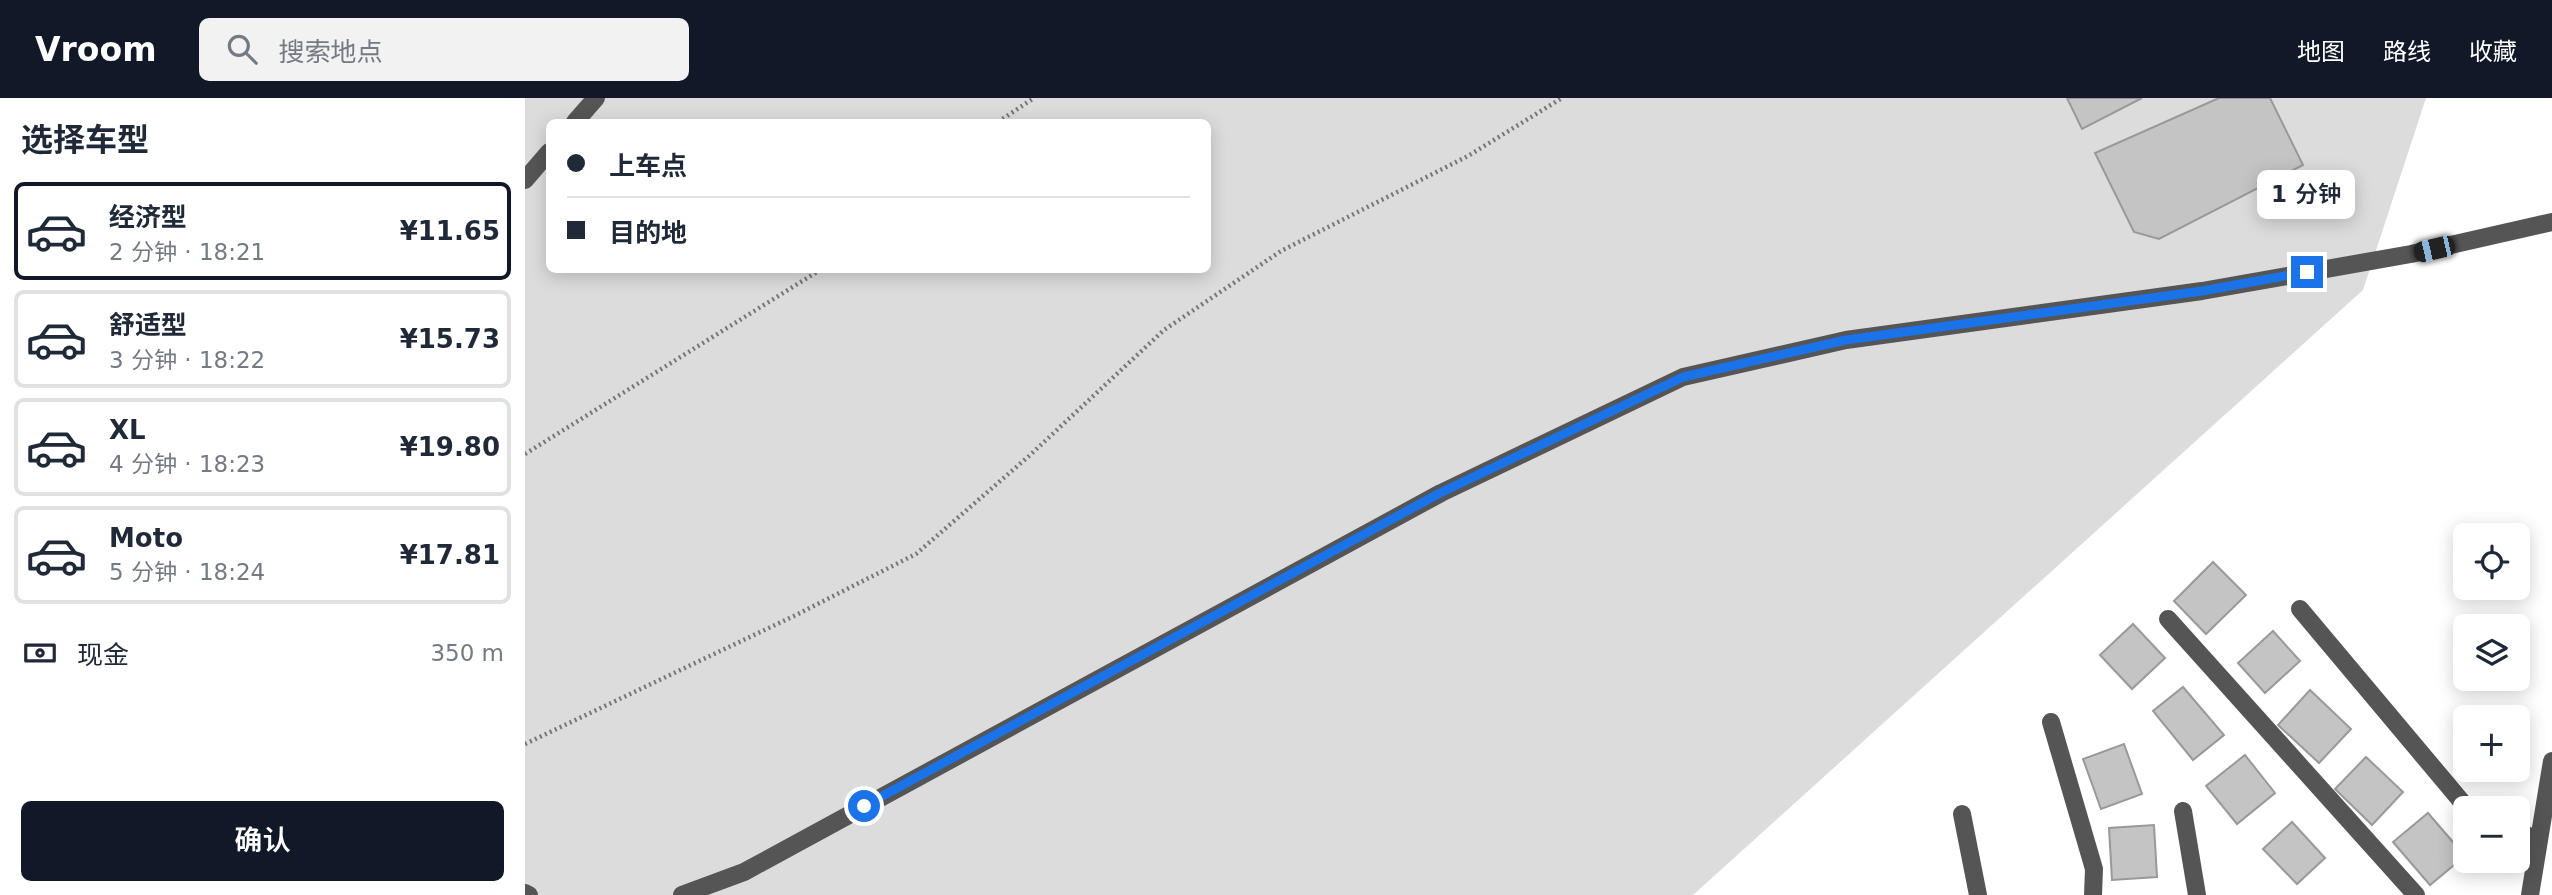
<!DOCTYPE html>
<html lang="zh">
<meta charset="utf-8">
<style>
body{margin:0;font-family:"DejaVu Sans","Noto Sans SC",sans-serif;background:#f2f2f3;color:#1f2937;height:100vh;display:flex;flex-direction:column;font-size:26px;white-space:nowrap}
*{box-sizing:border-box;margin:0}
p{font-size:23px;color:#747a83}
.icon{flex:none;width:38px;height:38px;fill:none;stroke:currentColor;stroke-width:2;stroke-linecap:round;stroke-linejoin:round}
.map{position:relative;flex:1;overflow:hidden}
.details{display:flex;flex-direction:column;background:#fff;width:525px}
.details>*{flex:none}
.guide{position:absolute;left:21px;top:21px;width:665px;height:154px;border-radius:10px;box-shadow:0 4px 18px #0003;display:grid;align-content:center;height:154px;padding:0 21px;background:#fff}
.tools{position:absolute;left:1928px;top:425px;display:grid;gap:14px}
.tools a{display:grid;place-items:center;width:77px;height:77px;border-radius:10px;background:#fff;box-shadow:0 4px 18px #0003;font-size:35px}
.end{position:absolute;width:32px;height:32px;margin:-16px;border:9px solid #1a73e8;background:#fff;box-shadow:0 0 0 4px #fff}
.from{border-radius:50%}
.bubble{position:absolute;height:49px;border-radius:10px;background:#fff;box-shadow:0 4px 18px #0003;font-size:23px;font-weight:600;line-height:49px;text-align:center}
.car{position:absolute;width:21px;height:42px;margin:-21px -10px;border-radius:9px;box-shadow:0 0 5px 2px #0007;background:linear-gradient(#222 24%,#8ab4d8 0 40%,#222 0 76%,#8ab4d8 0 86%,#222 0)}
.guide b{display:flex;align-items:center;gap:24px;height:66px;font-size:26px}
.guide b+b{border-top:2px solid #e0e1e3}
.guide i{width:18px;height:18px;background:#1f2937}
ul{padding:0;list-style:none}
li{display:flex;align-items:center;gap:21px;height:98px;margin:0 14px 10px;padding:0 7px;border:4px solid #e0e1e3;border-radius:10px}
li div{flex:1}
li b{display:block;font-size:26px}
li em{font-style:normal;font-weight:600}
li.on{border-color:#111827}
li>.icon{width:63px;height:63px;stroke-width:1.5}
h2{padding:0 21px;font-size:32px;line-height:84px}
.pay{display:flex;align-items:center;gap:18px;height:77px;padding:0 21px;font-size:26px}
.pay p{margin-inline-start:auto}
.cta{display:flex;gap:14px;margin-top:auto;padding:14px 21px}
.cta a{flex:1;height:80px;border-radius:10px;background:#111827;color:#fff;font-size:28px;font-weight:600;line-height:80px;text-align:center}
header{display:flex;align-items:center;gap:42px;box-sizing:border-box;height:98px;padding:0 35px;background:#111827;color:#fff}
header strong{font-size:33px}
nav{display:flex;gap:38px;margin-inline-start:auto;font-size:24px}
.search{width:490px;height:63px;background:#f2f2f3;display:flex;align-items:center;gap:18px;box-sizing:border-box;padding:0 24px;border-radius:10px;color:#747a83;font-size:26px}
main{display:flex;flex:1;min-height:0}
.map>svg:first-child{display:block}
.green{fill:#dcdcdc;fill-rule:evenodd}
.building{fill:#c4c4c4;stroke:#999;stroke-width:2}
.lines{fill:none;stroke-linecap:round;stroke-linejoin:round}
.path{stroke:#777;stroke-width:4.5;stroke-dasharray:2 3.5;stroke-linecap:butt}
.minor{stroke:#555;stroke-width:18}
.route{stroke:#1a73e8;stroke-width:9}
</style>
<header>
<strong>Vroom</strong>
<div class="search"><svg class="icon" aria-label="search" viewBox="0 0 24 24"><circle cx="10" cy="10" r="6"/><path d="M15 15l6 6"/></svg>搜索地点</div>
<nav><a>地图</a><a>路线</a><a>收藏</a></nav>
</header>
<main>
<section class="details">
<h2>选择车型</h2>
<ul>
<li class="on"><svg class="icon" aria-label="car" viewBox="0 0 24 24"><path d="M5 17H2v-5l4-1 3-4h7l3 4 3 1v5h-3M9 17h6M6 11h13"/><circle cx="7" cy="17" r="2"/><circle cx="17" cy="17" r="2"/></svg><div><b>经济型</b><p>2 分钟 · 18:21</p></div><em>¥11.65</em></li>
<li><svg class="icon" aria-label="car" viewBox="0 0 24 24"><path d="M5 17H2v-5l4-1 3-4h7l3 4 3 1v5h-3M9 17h6M6 11h13"/><circle cx="7" cy="17" r="2"/><circle cx="17" cy="17" r="2"/></svg><div><b>舒适型</b><p>3 分钟 · 18:22</p></div><em>¥15.73</em></li>
<li><svg class="icon" aria-label="car" viewBox="0 0 24 24"><path d="M5 17H2v-5l4-1 3-4h7l3 4 3 1v5h-3M9 17h6M6 11h13"/><circle cx="7" cy="17" r="2"/><circle cx="17" cy="17" r="2"/></svg><div><b>XL</b><p>4 分钟 · 18:23</p></div><em>¥19.80</em></li>
<li><svg class="icon" aria-label="car" viewBox="0 0 24 24"><path d="M5 17H2v-5l4-1 3-4h7l3 4 3 1v5h-3M9 17h6M6 11h13"/><circle cx="7" cy="17" r="2"/><circle cx="17" cy="17" r="2"/></svg><div><b>Moto</b><p>5 分钟 · 18:24</p></div><em>¥17.81</em></li>
</ul>
<div class="pay"><svg class="icon" aria-label="cash" viewBox="0 0 24 24"><path d="M3 7h18v10H3z"/><circle cx="12" cy="12" r="2"/></svg>现金<p>350 m</p></div>
<div class="cta"><a>确认</a></div>
</section>
<div class="map">
<svg width="2027" height="797" viewBox="0 0 2027 797">
<rect width="100%" height="100%" fill="#fff"/>
<path class="green" d="M 0,0 L 1901,0 L 1838,192 L 1168,797 L 0,797 ZM 24,24 L 682,24 L 682,172 L 24,172 Z"/>
<g class="building">
<path d="M 1542,0 L 1617,0 L 1557,31 Z"/>
<path d="M 1694,0 L 1745,0 L 1778,67 L 1634,141 L 1609,134 L 1570,55 Z"/>
<path d="M 1688,464 L 1721,497 L 1681,536 L 1649,503 Z"/>
<path d="M 1608,526 L 1640,560 L 1607,591 L 1575,557 Z"/>
<path d="M 1748,533 L 1775,563 L 1740,595 L 1713,565 Z"/>
<path d="M 1658,589 L 1699,637 L 1668,662 L 1628,613 Z"/>
<path d="M 1785,592 L 1826,631 L 1794,665 L 1753,627 Z"/>
<path d="M 1599,646 L 1617,696 L 1576,711 L 1558,661 Z"/>
<path d="M 1720,657 L 1750,695 L 1712,726 L 1681,688 Z"/>
<path d="M 1841,659 L 1878,694 L 1847,727 L 1810,691 Z"/>
<path d="M 1903,715 L 1940,758 L 1905,787 L 1868,744 Z"/>
<path d="M 1767,724 L 1800,760 L 1772,786 L 1738,751 Z"/>
<path d="M 1629,727 L 1632,779 L 1587,782 L 1584,730 Z"/>
</g>
<g class="lines">
<g class="path">
<path d="M 473,24 L 509,0"/>
<path d="M 0,356 L 295,172"/>
<path d="M 0,646 L 271,517 L 391,456 L 504,358 L 639,232 L 756,153 L 943,58 L 1037,0"/>
</g>
<g class="minor">
<path d="M 50,24 L 71,0"/>
<path d="M 0,82 L 24,54"/>
<path d="M 1775,511 L 1942,710"/>
<path d="M 1643,521 L 1891,797"/>
<path d="M 1526,624 L 1569,771 L 1568,797"/>
<path d="M 1658,713 L 1672,797"/>
<path d="M 1437,716 L 1453,797"/>
<path d="M 1993,735 L 2014,741"/>
<path d="M 0,795 L 4,797"/>
<path d="M 157,797 L 219,774 L 916,395 L 1158,279 L 1321,242 L 1677,193 L 1886,156 L 2027,124"/>
<path d="M 2005,797 L 2027,663"/>
</g>
</g>
<g class="lines">
<path class="route" d="M 339,708 L 915,395 L 1158,279 L 1321,242 L 1677,193 L 1782,174"/>
</g>
</svg>
<div class="tools">
<a><svg class="icon" aria-label="locate" viewBox="0 0 24 24"><circle cx="12" cy="12" r="6"/><path d="M12 2v4M12 18v4M2 12h4M18 12h4"/></svg></a>
<a><svg class="icon" aria-label="layers" viewBox="0 0 24 24"><path d="M12 4l9 5-9 5-9-5zM3 14l9 5 9-5"/></svg></a>
<a>+</a>
<a>−</a>
</div>
<i class="end from" style="left:339px;top:708px"></i>
<i class="end" style="left:1782px;top:174px"></i>
<div class="bubble" style="left:1732px;top:72px;width:98px">1 分钟</div>
<i class="car" style="left:1909px;top:151px;rotate:257deg"></i>
<div class="guide">
<b><i class="from"></i>上车点</b>
<b><i></i>目的地</b>
</div>
</div>
</main>
